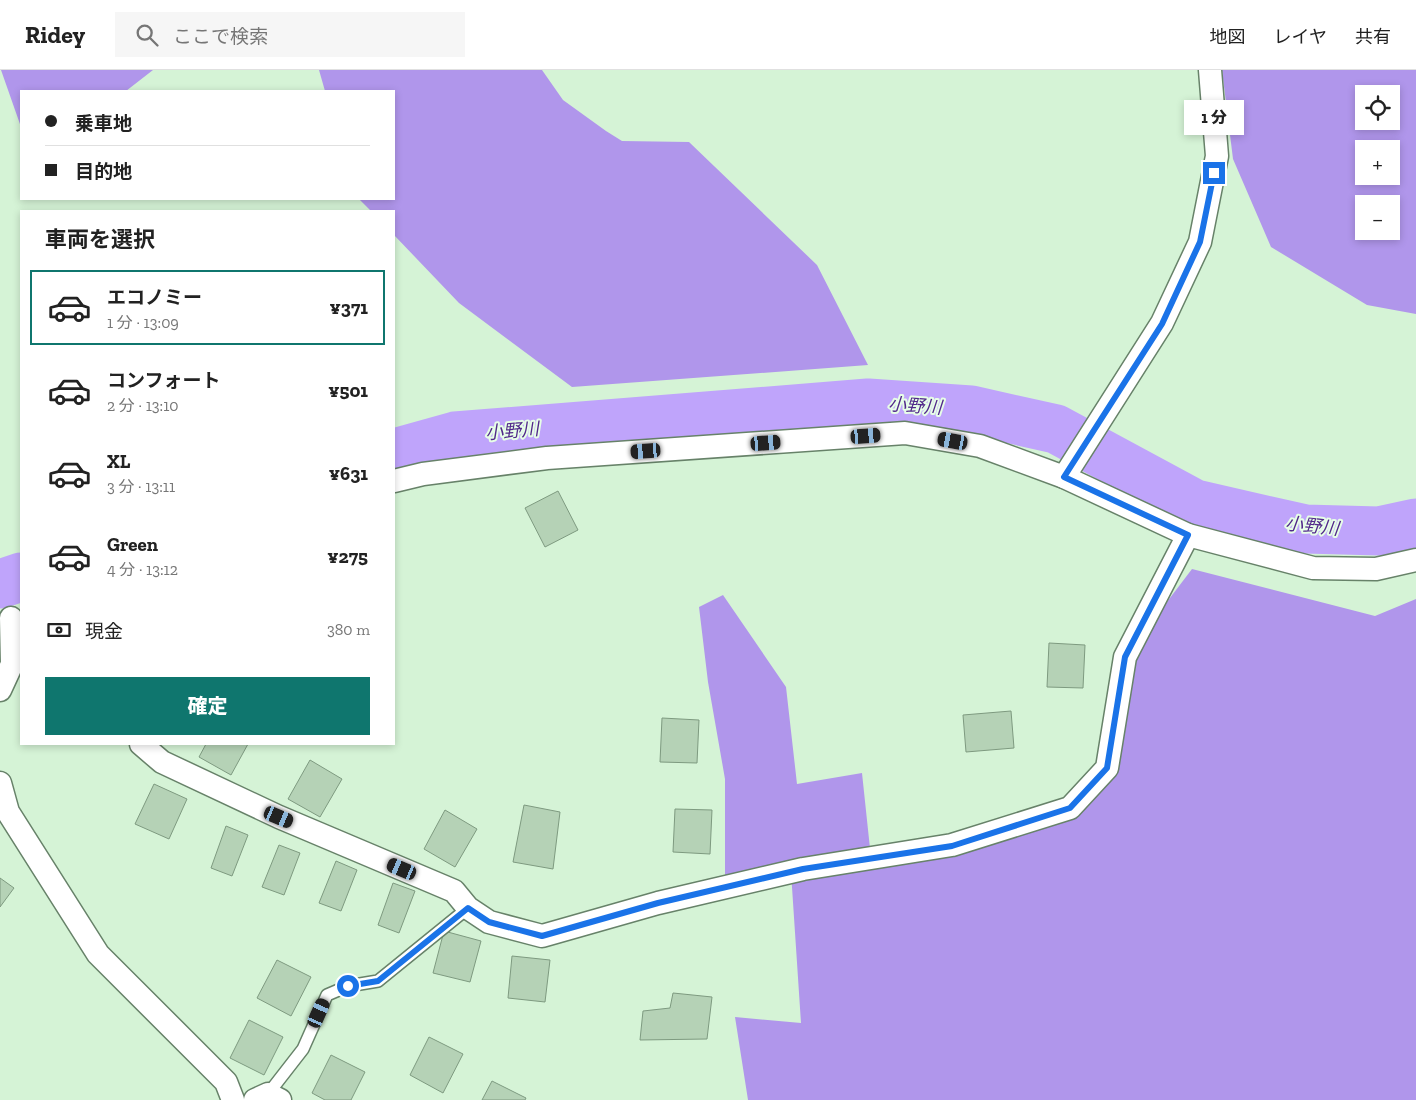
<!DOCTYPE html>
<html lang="ja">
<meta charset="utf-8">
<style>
body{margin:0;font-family:"Zilla Slab","Noto Sans JP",serif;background:#f6f6f6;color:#222;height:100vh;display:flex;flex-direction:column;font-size:19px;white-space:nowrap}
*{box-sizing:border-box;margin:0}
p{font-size:16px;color:#767676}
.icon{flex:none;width:28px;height:28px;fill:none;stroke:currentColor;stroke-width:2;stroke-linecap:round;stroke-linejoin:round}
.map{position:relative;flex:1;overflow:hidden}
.drawer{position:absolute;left:20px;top:140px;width:375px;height:535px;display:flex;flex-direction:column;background:#fff;border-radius:0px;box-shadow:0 2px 8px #0003}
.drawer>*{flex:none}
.hud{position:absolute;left:20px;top:20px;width:375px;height:110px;border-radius:0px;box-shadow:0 2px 8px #0003;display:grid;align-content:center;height:110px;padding:0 25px;background:#fff}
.buttons{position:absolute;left:1355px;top:15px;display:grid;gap:10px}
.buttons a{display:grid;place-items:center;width:45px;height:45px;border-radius:0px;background:#fff;box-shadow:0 2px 8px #0003;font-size:25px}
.end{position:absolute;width:22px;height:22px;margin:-11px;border:6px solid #1a73e8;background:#fff;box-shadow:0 0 0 2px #fff}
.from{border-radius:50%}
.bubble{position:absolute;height:35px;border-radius:0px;background:#fff;box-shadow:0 2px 8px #0003;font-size:16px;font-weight:800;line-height:35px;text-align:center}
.car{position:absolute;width:15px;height:30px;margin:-15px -8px;border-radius:6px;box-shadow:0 0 4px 1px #0007;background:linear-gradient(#222 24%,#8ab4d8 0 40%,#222 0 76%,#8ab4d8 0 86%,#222 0)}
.hud b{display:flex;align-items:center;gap:18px;height:48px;font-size:19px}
.hud b+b{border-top:1px solid #e0e0e0}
.hud i{width:12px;height:12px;background:#222}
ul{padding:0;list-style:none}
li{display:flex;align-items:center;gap:15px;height:75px;margin:0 10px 8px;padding:0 15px;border:2px solid transparent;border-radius:0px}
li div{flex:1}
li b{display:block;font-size:19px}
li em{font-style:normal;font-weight:800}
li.active{border-color:#0f766e}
li>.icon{width:45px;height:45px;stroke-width:1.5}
h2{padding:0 25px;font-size:22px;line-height:60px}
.pay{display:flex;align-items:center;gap:12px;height:55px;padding:0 25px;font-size:19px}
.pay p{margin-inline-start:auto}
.button{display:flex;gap:10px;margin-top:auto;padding:10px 25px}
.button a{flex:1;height:58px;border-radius:0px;background:#0f766e;color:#fff;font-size:20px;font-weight:800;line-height:58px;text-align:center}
header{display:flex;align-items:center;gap:30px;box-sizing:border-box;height:70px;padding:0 25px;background:#fff;border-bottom:1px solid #e0e0e0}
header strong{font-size:24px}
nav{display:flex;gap:28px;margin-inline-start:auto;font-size:18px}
.search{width:350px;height:45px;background:#f6f6f6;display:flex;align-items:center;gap:12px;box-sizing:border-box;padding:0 18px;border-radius:0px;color:#767676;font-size:19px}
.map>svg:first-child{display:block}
.forest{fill:#b096eb;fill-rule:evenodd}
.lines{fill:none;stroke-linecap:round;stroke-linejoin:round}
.river{stroke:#bfa4fb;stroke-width:49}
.building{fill:#b5d2b6;stroke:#7e9a80}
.lane-casing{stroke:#678269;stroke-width:14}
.street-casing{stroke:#678269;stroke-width:25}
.lane{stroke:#fff;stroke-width:11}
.street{stroke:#fff;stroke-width:22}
.route{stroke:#1a73e8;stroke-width:6}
.labels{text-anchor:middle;stroke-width:4;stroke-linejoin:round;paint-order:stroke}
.water-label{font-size:18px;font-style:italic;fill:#51288a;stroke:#e7fee7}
</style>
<header>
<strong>Ridey</strong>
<div class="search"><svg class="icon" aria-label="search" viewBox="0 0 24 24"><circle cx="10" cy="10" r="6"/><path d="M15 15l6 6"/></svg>ここで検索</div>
<nav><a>地図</a><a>レイヤ</a><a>共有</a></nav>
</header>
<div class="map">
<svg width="1416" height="1030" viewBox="0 0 1416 1030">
<rect width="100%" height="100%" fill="#d5f3d6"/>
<g class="forest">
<path d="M 1,0 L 153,0 L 126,21 L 21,21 L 21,57 Z"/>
<path d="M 319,0 L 542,0 L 563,30 L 606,61 L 622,71 L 689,72 L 817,195 L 868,295 L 572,317 L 459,233 L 394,165 L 394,141 L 371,141 L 359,129 L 394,129 L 394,21 L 325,21 Z"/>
<path d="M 1222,0 L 1416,0 L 1416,244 L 1367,235 L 1271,177 L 1233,89 ZM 1364,24 L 1391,24 L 1391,51 L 1364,51 ZM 1364,79 L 1391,79 L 1391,106 L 1364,106 ZM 1364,134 L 1391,134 L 1391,161 L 1364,161 Z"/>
<path d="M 1192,499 L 1375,546 L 1416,529 L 1416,1030 L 748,1030 L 735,947 L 801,953 L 791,802 L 725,817 L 725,709 L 708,612 L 699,537 L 723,525 L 786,617 L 797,714 L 862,703 L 871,788 L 1070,738 L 1118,702 L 1125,587 Z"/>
</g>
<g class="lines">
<g class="river">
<path d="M 394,383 L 455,366 L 868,333 L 971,340 L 1056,359 L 1195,434 L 1305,459 L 1379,461 L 1416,453"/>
<path d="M 0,514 L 21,507"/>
</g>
</g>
<g class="building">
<path d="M 558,421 L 578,460 L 545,477 L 525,438 Z"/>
<path d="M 1049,573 L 1085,575 L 1083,618 L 1047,617 Z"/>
<path d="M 1011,641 L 1014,678 L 966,682 L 963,645 Z"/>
<path d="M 662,648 L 699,650 L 697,693 L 660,692 Z"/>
<path d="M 206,674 L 248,674 L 231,705 L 199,687 Z"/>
<path d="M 310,690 L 342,709 L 320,747 L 288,729 Z"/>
<path d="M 154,714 L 187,729 L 169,769 L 135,754 Z"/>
<path d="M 524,735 L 560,742 L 553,799 L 513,792 Z"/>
<path d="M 675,739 L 712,740 L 710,784 L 673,782 Z"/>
<path d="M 445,740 L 477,759 L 455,797 L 424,779 Z"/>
<path d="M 226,756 L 248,765 L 232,806 L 211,798 Z"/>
<path d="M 279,775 L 300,783 L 284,825 L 262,817 Z"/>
<path d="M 336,791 L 357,800 L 341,841 L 319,833 Z"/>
<path d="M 0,808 L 14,818 L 0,837 Z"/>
<path d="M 393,813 L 415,821 L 399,863 L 378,855 Z"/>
<path d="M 444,861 L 481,871 L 470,912 L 433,903 Z"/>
<path d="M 512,886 L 550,890 L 545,932 L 508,928 Z"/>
<path d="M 277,890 L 311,907 L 291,946 L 257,928 Z"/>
<path d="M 673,923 L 712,927 L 707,969 L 640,970 L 643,941 L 670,938 Z"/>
<path d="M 249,950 L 283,967 L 264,1005 L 230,988 Z"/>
<path d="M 429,967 L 463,984 L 443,1023 L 410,1005 Z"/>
<path d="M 331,985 L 365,1002 L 351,1030 L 325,1030 L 312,1023 Z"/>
<path d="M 492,1011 L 526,1028 L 525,1030 L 482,1030 Z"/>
</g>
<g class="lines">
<defs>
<path id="lane" d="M 268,1024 L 303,979 L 327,925 L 348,916 L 378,911 L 468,838"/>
<g id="street">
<path d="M 1064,407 L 1162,253 L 1200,172 L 1217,86 L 1210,0"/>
<path d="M 394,411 L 423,404 L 547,388 L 905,363 L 980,376 L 1064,407 L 1188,465 L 1313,498 L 1376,499 L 1416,490"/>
<path d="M 0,620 L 12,594 L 11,548"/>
<path d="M 141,674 L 162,692 L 279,747 L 454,821 L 468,838 L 489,852 L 542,866 L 658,833 L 803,799 L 952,775 L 1070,738 L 1107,698 L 1125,587 L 1188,465"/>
<path d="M 0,713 L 8,742 L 98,884 L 226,1012 L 233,1030"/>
<path d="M 255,1030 L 268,1024 L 280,1030"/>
</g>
</defs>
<use href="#lane" class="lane-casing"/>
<use href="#street" class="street-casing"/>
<use href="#lane" class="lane"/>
<use href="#street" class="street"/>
</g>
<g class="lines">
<path class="route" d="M 348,916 L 378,911 L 468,838 L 489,852 L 542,866 L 658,833 L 803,799 L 952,776 L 1070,738 L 1107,698 L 1125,587 L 1188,465 L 1064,407 L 1162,254 L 1200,172 L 1214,103"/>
</g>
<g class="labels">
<g class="water-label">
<text transform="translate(915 336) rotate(4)" y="6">小野川</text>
<text transform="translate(512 361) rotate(-5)" y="6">小野川</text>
<text transform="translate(1312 456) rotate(6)" y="6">小野川</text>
</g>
</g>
</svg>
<div class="buttons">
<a><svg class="icon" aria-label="locate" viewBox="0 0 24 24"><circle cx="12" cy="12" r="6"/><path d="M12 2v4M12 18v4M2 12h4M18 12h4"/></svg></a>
<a>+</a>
<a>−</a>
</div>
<i class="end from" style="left:348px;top:916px"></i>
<i class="end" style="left:1214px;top:103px"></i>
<div class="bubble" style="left:1184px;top:30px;width:60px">1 分</div>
<i class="car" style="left:866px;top:366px;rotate:86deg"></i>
<i class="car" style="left:953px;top:371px;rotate:280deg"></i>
<i class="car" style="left:766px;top:373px;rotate:86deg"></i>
<i class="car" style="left:646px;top:381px;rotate:266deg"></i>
<i class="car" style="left:279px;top:747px;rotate:113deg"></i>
<i class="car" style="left:402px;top:799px;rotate:293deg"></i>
<i class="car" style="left:319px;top:943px;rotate:24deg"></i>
<div class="hud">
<b><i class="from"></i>乗車地</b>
<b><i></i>目的地</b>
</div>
<section class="drawer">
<h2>車両を選択</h2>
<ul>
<li class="active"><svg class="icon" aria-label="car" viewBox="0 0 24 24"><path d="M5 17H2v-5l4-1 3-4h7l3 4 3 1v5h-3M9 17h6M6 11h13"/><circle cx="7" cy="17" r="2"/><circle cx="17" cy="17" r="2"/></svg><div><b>エコノミー</b><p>1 分 · 13:09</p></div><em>¥371</em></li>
<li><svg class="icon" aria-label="car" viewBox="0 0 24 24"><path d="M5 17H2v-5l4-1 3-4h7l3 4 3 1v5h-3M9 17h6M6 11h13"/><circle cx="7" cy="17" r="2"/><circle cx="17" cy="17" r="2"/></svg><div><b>コンフォート</b><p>2 分 · 13:10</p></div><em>¥501</em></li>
<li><svg class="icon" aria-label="car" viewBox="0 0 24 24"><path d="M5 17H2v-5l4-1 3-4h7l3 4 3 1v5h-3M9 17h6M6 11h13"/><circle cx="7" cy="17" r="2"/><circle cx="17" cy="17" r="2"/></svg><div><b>XL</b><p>3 分 · 13:11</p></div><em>¥631</em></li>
<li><svg class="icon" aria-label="car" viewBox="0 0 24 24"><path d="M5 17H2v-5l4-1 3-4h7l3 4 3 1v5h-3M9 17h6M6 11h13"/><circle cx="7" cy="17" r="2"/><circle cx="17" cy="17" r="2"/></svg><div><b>Green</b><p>4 分 · 13:12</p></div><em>¥275</em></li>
</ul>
<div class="pay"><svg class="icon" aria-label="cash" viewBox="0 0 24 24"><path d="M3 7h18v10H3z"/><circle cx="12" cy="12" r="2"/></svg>現金<p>380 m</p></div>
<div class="button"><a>確定</a></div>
</section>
</div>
